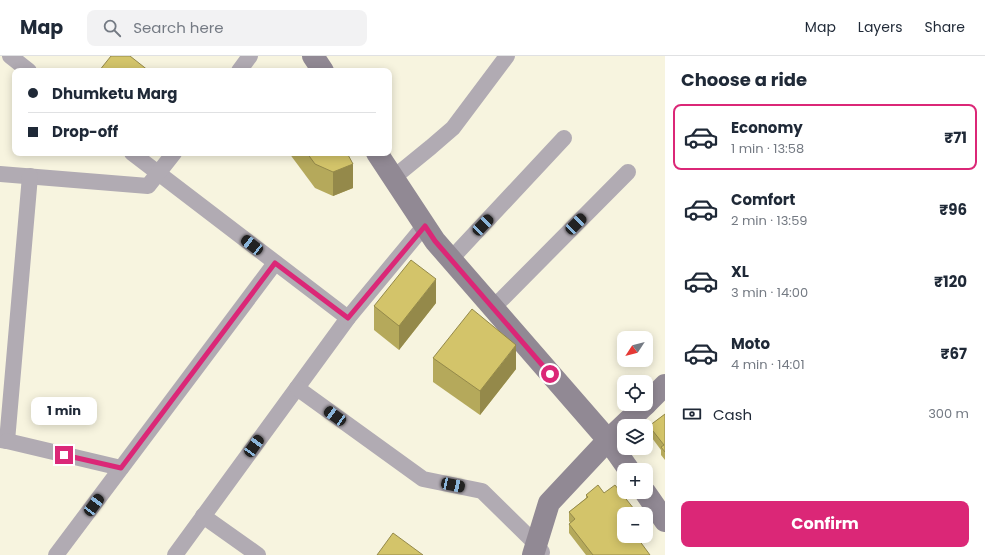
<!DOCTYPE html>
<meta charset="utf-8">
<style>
body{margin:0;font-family:Poppins,sans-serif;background:#f2f2f3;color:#1f2937;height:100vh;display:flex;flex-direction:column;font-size:15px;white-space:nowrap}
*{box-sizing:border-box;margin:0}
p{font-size:13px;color:#747a83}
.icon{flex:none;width:22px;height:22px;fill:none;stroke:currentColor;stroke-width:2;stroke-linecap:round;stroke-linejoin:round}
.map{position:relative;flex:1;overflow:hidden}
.details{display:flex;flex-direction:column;background:#fff;width:320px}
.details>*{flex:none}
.top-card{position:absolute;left:12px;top:12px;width:380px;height:88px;border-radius:8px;box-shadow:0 2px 10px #0003;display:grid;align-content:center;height:88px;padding:0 16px;background:#fff}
.needle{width:26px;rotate:234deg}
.tools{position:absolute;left:617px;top:275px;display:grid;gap:8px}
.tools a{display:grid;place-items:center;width:36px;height:36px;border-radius:8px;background:#fff;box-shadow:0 2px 10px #0003;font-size:20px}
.end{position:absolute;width:18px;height:18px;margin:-9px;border:5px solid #db2777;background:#fff;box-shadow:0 0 0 2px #fff}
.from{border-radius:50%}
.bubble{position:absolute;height:28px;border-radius:8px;background:#fff;box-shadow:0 2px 10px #0003;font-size:13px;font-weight:700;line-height:28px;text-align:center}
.car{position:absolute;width:12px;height:24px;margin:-12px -6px;border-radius:5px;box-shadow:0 0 3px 1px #0007;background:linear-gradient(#222 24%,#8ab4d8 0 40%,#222 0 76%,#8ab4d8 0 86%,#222 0)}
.top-card b{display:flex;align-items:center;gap:14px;height:38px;font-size:15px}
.top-card b+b{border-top:1px solid #e0e1e3}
.top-card i{width:10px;height:10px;background:#1f2937}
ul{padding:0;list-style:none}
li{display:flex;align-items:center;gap:12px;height:66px;margin:0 8px 6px;padding:0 8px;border:2px solid transparent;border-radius:8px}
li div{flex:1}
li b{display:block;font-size:15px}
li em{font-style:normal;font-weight:700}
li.current{border-color:#db2777}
li>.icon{width:36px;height:36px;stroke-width:1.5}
h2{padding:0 16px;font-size:18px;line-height:48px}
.pay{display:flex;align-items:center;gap:10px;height:44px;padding:0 16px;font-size:15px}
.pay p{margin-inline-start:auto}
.primary-button{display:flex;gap:8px;margin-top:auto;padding:8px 16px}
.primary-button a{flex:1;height:46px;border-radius:8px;background:#db2777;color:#fff;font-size:16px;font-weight:700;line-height:46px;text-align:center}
header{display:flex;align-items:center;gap:24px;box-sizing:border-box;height:56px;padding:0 20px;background:#fff;border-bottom:1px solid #e0e1e3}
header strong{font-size:19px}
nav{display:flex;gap:22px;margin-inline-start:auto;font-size:14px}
.search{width:280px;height:36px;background:#f2f2f3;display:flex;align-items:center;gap:10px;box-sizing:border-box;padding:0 14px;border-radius:8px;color:#747a83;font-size:15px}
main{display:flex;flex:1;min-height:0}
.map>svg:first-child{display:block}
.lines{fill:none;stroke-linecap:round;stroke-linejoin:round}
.street{stroke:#b1abb3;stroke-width:16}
.secondary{stroke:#918994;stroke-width:22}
.wall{fill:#b5a95b}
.shaded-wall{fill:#94894a}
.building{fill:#d3c46a;stroke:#94894a}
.route{stroke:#db2777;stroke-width:5}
</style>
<header>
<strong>Map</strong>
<div class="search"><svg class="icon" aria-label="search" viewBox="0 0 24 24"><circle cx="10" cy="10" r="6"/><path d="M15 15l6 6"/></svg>Search here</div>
<nav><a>Map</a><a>Layers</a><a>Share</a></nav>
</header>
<main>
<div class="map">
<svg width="665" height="499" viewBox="0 0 665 499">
<rect width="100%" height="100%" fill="#f7f4df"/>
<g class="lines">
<g class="street">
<path d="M 10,0 L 29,15"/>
<path d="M 239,15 L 250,0"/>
<path d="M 132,97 L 348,262 L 175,499"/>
<path d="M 0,118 L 148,130 L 174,97"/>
<path d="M 393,122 L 431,91 L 453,72 L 507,0"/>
<path d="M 451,203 L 564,82"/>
<path d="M 493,251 L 503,242 L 628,116"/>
<path d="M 348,262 L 425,169"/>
<path d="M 297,332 L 423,423 L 482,435 L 536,488 L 542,496"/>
<path d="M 0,384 L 7,385 L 30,120"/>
<path d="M 7,385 L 121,412"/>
<path d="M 203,460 L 258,499"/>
<path d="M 56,499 L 275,207"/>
</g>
<g class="secondary">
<path d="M 313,0 L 323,15"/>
<path d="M 377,97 L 435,185 L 608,384 L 629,414"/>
<path d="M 646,348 L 665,329"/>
<path d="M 645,436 L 665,465"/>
<path d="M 533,499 L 549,447 L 608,384 L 646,348"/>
</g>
</g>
<g class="wall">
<path d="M 289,97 L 347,97 L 353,132 L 333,140 L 315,132 Z"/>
<path d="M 436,247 L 399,294 L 374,274 L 374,250 Z"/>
<path d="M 433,302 L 516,313 L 480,359 L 433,326 Z"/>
<path d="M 665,358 L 665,404 L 661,399 L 661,394 L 649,378 L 649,370 Z"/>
<path d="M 604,437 L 634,458 L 624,458 L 624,480 L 650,499 L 586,499 L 569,477 L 569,468 L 570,467 L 569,465 L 569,456 L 586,442 L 586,439 Z"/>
</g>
<g class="shaded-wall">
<path d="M 353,108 L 353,132 L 333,140 L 333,116 Z"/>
<path d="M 436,223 L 436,247 L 399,294 L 399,270 Z"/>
<path d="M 516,289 L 516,313 L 480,359 L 480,335 Z"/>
<path d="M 634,453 L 634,458 L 627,458 Z"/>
</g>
<g class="building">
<path d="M 111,0 L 130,0 L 149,15 L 99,15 Z"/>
<path d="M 307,97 L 347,97 L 353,108 L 333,116 L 315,108 Z"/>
<path d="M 411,204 L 436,223 L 399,270 L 374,250 Z"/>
<path d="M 472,253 L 516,289 L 480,335 L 433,302 Z"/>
<path d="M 665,358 L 665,396 L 661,391 L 664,389 L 649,370 Z"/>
<path d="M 598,429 L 604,437 L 615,429 L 634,453 L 627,458 L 624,458 L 624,460 L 622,462 L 624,465 L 624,480 L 636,480 L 650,499 L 593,499 L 569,468 L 575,463 L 569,456 L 588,441 L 586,439 Z"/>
<path d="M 393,477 L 423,499 L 377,499 Z"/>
</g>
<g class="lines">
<path class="route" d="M 64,399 L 121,412 L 275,207 L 348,262 L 425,170 L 435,185 L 550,318"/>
</g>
</svg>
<div class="tools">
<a><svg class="needle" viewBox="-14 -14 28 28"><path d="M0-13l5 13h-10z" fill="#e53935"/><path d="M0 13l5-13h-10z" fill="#747a83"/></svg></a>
<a><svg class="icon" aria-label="locate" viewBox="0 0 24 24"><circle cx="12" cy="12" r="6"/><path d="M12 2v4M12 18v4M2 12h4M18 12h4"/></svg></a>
<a><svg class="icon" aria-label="layers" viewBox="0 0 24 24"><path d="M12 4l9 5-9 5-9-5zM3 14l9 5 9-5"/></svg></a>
<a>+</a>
<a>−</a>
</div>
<i class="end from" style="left:550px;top:318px"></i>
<i class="end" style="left:64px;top:399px"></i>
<div class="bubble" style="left:31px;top:341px;width:66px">1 min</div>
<i class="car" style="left:576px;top:168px;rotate:45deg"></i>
<i class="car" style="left:483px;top:169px;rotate:44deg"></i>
<i class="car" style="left:252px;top:189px;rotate:308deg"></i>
<i class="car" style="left:335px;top:360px;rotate:306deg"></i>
<i class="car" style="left:254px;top:390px;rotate:36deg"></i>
<i class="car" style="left:453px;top:429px;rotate:102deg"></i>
<i class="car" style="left:94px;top:449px;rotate:37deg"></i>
<div class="top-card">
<b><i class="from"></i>Dhumketu Marg</b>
<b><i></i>Drop-off</b>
</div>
</div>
<section class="details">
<h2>Choose a ride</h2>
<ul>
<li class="current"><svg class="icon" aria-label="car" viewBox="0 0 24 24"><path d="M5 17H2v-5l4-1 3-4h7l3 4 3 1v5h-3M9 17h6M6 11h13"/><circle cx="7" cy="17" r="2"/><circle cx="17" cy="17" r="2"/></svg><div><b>Economy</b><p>1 min · 13:58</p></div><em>₹71</em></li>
<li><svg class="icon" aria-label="car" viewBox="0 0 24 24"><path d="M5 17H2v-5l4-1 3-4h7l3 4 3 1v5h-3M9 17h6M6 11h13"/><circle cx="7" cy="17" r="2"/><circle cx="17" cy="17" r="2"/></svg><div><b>Comfort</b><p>2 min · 13:59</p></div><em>₹96</em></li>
<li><svg class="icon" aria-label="car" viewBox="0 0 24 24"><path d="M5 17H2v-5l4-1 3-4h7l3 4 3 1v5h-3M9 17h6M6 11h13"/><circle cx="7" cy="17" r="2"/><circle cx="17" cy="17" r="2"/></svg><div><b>XL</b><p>3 min · 14:00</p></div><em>₹120</em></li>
<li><svg class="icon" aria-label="car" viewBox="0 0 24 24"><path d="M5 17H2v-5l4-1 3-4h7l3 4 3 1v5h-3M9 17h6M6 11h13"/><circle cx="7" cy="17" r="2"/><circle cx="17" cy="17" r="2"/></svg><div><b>Moto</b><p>4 min · 14:01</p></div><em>₹67</em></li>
</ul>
<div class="pay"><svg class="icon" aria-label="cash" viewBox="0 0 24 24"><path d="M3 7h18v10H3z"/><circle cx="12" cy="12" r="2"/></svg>Cash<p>300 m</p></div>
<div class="primary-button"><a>Confirm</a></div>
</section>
</main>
